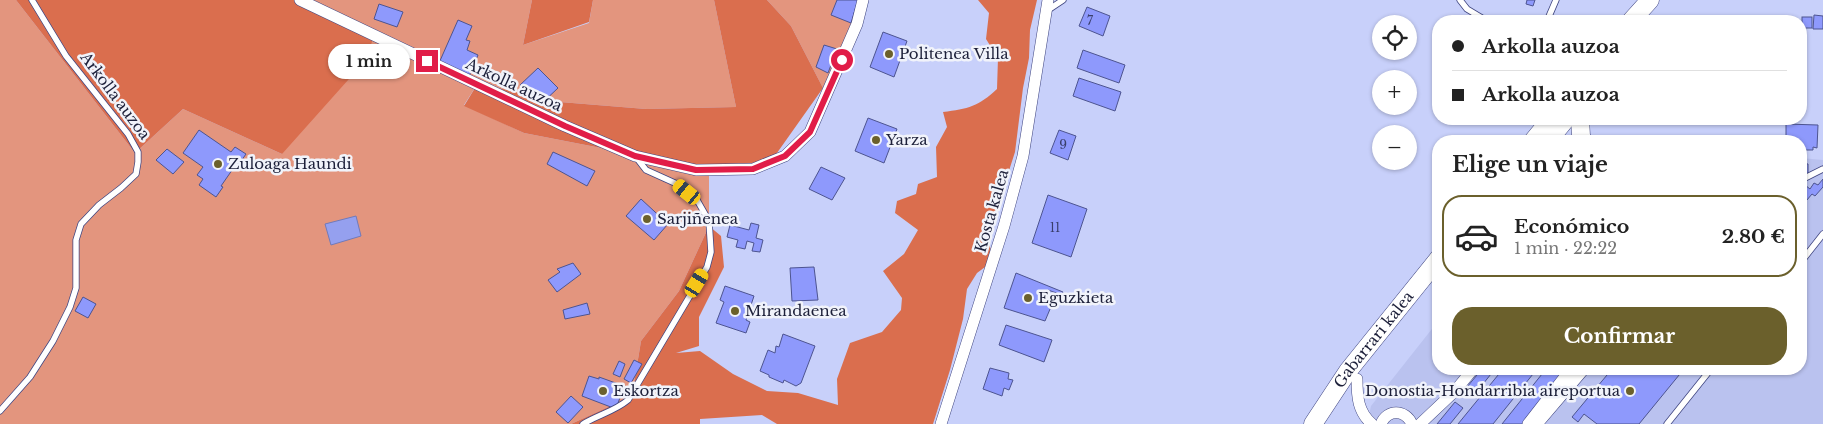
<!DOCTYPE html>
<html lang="es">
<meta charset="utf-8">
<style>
body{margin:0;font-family:"Libre Baskerville",serif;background:#f2f2f2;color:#222;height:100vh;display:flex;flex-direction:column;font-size:19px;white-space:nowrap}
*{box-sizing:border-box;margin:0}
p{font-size:16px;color:#767676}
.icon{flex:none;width:28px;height:28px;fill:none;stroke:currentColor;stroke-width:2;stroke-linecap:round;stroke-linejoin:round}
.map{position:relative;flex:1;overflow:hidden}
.sheet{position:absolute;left:1432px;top:135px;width:375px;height:240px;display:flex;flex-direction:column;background:#fff;border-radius:20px;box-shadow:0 1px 4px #0004}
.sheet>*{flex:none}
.guide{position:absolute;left:1432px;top:15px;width:375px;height:110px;border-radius:20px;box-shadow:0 1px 4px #0004;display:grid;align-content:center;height:110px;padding:0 20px;background:#fff}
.tools{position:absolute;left:1372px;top:15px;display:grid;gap:10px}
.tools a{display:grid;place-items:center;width:45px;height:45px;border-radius:50%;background:#fff;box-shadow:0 1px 4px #0004;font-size:25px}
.end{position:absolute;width:22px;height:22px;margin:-11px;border:6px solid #e11d48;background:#fff;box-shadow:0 0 0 2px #fff}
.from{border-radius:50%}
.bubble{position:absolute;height:35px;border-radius:18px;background:#fff;box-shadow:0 1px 4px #0004;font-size:16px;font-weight:700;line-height:35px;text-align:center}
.car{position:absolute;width:15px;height:30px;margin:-15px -8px;border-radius:6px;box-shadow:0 0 4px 1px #0007;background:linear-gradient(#f5c518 24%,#345 0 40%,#f5c518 0 76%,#345 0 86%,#f5c518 0)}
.guide b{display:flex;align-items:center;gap:18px;height:48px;font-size:19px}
.guide b+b{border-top:1px solid #e0e0e0}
.guide i{width:12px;height:12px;background:#222}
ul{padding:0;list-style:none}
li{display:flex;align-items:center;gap:15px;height:82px;margin:0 10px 8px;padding:0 10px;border:2px solid transparent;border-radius:20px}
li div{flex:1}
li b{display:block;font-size:19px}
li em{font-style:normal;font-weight:700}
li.selected{border-color:#6b602c}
li>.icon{width:45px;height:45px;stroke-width:1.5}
h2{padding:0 20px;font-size:22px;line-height:60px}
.action{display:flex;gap:10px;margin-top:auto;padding:10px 20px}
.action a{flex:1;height:58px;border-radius:20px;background:#6b602c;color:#fff;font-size:20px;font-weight:700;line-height:58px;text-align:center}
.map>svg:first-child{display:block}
.built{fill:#bac2ef}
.green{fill:#e3957e}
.forest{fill:#da6e4e}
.water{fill:#95a0ef;stroke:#717ab9}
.building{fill:#8e99fc;stroke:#4d5490}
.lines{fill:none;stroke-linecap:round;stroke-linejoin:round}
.service-casing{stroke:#404681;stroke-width:7}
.minor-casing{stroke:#404681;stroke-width:12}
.primary-casing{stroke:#404681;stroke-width:19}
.service{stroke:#fff;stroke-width:5.5}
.minor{stroke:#fff;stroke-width:11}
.primary{stroke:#fff;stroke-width:18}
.route{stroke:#e11d48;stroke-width:6}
.poi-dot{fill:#6b602c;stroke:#f1f3fa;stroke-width:2}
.labels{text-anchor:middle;stroke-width:5;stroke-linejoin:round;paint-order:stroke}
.number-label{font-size:12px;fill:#393e6a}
.poi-label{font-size:15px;fill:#1d203a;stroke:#f1f3fa;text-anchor:start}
.street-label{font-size:15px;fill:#1d203a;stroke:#f1f3fa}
</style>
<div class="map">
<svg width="1823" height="424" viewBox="0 0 1823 424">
<rect width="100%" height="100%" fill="#c8d0fa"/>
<path class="built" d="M 1801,158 L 1823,160 L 1823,424 L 1367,424 L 1371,406 L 1439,320 L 1439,369 L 1801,369 Z"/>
<g class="green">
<path d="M 0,0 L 16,0 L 135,153 L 183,109 L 282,154 L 297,0 L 532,0 L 523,45 L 589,23 L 593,0 L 714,0 L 736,107 L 646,109 L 560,102 L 478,83 L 464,105 L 524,133 L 709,169 L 709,226 L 679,291 L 641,341 L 632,396 L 571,424 L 0,424 Z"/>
<path d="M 767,0 L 864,0 L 823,88 L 791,26 Z"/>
</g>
<g class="forest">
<path d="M 16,0 L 297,0 L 373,39 L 365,61 L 282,154 L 183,109 L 135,153 Z"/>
<path d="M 532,0 L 593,0 L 589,22 L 523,45 Z"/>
<path d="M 714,0 L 767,0 L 791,26 L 823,88 L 772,160 L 709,169 L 524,133 L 464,106 L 478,83 L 560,102 L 646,109 L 736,107 Z"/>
<path d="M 978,0 L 1037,0 L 1030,30 L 1029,58 L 1023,88 L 1015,152 L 996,211 L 986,228 L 993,261 L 977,273 L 967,289 L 963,319 L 950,370 L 933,424 L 777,424 L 762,415 L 700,419 L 700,424 L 571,424 L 632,396 L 641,341 L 679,291 L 709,226 L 721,236 L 724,267 L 699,317 L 699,346 L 676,353 L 700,351 L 733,374 L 767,391 L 798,393 L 838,405 L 837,379 L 850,343 L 882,332 L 901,310 L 902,298 L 883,271 L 904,254 L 918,230 L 895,213 L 897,201 L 916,194 L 918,184 L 937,177 L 936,147 L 947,127 L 943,112 C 968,109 979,106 997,89 L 998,58 L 986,39 L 989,13 Z"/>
</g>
<path class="water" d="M 356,216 L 361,236 L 331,245 L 325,224 Z"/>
<g class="building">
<path d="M 837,0 L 858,0 L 851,23 L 831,15 Z"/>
<path d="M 1527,0 L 1535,0 L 1533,6 L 1526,4 Z"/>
<path d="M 379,4 L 403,12 L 397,27 L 374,19 Z"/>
<path d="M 1087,7 L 1110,16 L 1103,36 L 1079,26 Z"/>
<path d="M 1814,15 L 1823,16 L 1823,29 L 1813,29 Z"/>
<rect x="1802" y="17" width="10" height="11"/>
<path d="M 458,20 L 472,26 L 466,40 L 470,41 L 467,50 L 478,55 L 469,76 L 439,63 Z"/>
<path d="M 883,32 L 907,41 L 894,77 L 870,67 Z"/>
<path d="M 824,45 L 837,49 L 828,73 L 816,67 Z"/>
<path d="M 1083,50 L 1125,65 L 1119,83 L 1077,68 Z"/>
<path d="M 538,68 L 558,88 L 540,105 L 520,85 Z"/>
<path d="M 1079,78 L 1121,92 L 1115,111 L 1073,96 Z"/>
<path d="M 868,118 L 897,129 L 884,163 L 855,151 Z"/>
<path d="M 1702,119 L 1725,119 L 1724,123 L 1702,121 Z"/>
<path d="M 1786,124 L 1818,125 L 1817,148 L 1813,147 L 1813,150 L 1801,150 L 1801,141 L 1779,141 L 1779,136 L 1786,136 Z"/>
<path d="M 199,130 L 231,152 L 235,147 L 246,154 L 239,164 L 237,163 L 221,186 L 223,187 L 216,197 L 199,185 L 203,179 L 197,175 L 203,167 L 183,153 Z"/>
<path d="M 1059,130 L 1076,136 L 1068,160 L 1050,153 Z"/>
<path d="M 167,149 L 184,162 L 173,174 L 156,160 Z"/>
<path d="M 553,152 L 595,171 L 587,186 L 547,164 Z"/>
<path d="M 1801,163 L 1808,164 L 1808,174 L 1801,173 Z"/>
<path d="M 821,167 L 845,178 L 832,200 L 809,189 Z"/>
<path d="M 1823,179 L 1823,187 L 1815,196 L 1812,194 L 1801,207 L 1801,191 L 1805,185 L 1810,189 L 1814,183 L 1818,185 Z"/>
<path d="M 1048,195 L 1087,209 L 1071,257 L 1032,243 Z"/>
<path d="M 641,199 L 668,224 L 654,240 L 626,216 Z"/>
<path d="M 751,223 L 759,225 L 756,238 L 763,240 L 760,252 L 752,251 L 754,243 L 747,241 L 745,249 L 736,247 L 738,240 L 727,237 L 730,225 L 749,230 Z"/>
<path d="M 573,263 L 581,274 L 557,292 L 548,280 L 560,272 L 557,269 Z"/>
<path d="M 814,267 L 818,300 L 792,301 L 790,268 Z"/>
<path d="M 1016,273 L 1063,292 L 1062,295 L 1048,290 L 1046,296 L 1049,297 L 1048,300 L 1053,302 L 1045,321 L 1004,308 Z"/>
<path d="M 725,286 L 754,296 L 746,320 L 750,322 L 746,333 L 716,323 L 724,302 L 720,300 Z"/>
<path d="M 83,297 L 96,304 L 88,318 L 75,311 Z"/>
<path d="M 587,303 L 590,314 L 565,319 L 563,310 Z"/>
<path d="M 1006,325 L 1052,340 L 1044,362 L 999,345 Z"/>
<path d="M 783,334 L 815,346 L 801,383 L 796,386 L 784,380 L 783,383 L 769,377 L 769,375 L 760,371 L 768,350 L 775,353 L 776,346 L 779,347 Z"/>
<path d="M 634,360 L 642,364 L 631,383 L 624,379 Z"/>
<path d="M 619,361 L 625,364 L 620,377 L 613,374 Z"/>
<path d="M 990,368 L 1009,373 L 1008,379 L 1013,380 L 1009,390 L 1004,388 L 1002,396 L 983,389 Z"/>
<path d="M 1482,369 L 1495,369 L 1475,394 L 1467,387 Z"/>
<path d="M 1503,369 L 1537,369 L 1493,424 L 1458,424 Z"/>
<path d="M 1546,369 L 1566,369 L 1522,424 L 1502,424 Z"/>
<path d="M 1612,369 L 1684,369 L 1639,424 L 1597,424 L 1584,414 L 1578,422 L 1572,417 Z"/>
<path d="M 589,376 L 599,379 L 599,377 L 624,386 L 616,409 L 582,396 Z"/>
<path d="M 571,396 L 583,407 L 568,423 L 556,412 Z"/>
<path d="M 1455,402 L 1463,408 L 1450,424 L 1437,424 Z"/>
</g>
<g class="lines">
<defs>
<g id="service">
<path d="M 1460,0 L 1467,9 L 1487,21"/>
<path d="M 1048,10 L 1063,0"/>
<path d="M 1547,21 L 1556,0"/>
<path d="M 1801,180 L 1823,169"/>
<path d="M 1801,262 L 1823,234"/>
<path d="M 0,411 L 30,377 L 53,341 L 70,307 L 76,288 L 76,240 L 81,224 L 99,205 L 121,188 L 136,174 L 138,162 L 138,152 L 128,134 L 66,56 L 32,0"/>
<path d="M 583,424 C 598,415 615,411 628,400 L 707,267 L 711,252 L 709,221 L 697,200 L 677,184 L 646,170 L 636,157"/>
<path d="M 1667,424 L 1711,369"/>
</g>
<g id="minor">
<path d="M 300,0 L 565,126 L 635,156 L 696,170 L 753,169 L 785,156 L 810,132 L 857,24 L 863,0"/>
<path d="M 1357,379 C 1357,397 1358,412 1372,424"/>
<path d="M 941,424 L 1004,226 L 1023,156 L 1048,0"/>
<path d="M 1381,424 C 1387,409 1405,409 1412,424"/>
<path d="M 1420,424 L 1455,391 L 1473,369"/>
<path d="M 1528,424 L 1571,369"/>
<path d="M 1537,424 L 1584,369"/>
</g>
<g id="primary">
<path d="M 1631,21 L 1650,0"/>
<path d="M 1580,119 L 1581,136 L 1583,141"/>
<path d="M 1533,141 L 1551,119"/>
<path d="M 1548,141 L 1566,119"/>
<path id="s1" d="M 1313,424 L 1348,371 L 1439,258"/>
</g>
</defs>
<use href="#service" class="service-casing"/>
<use href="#minor" class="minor-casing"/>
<use href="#primary" class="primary-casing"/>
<use href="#service" class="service"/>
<use href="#minor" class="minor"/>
<use href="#primary" class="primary"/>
</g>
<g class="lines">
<path class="route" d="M 427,61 L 565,126 L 635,156 L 696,170 L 753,169 L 785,156 L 810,132 L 842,60"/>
</g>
<g class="poi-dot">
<circle cx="889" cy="54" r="5"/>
<circle cx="876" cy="140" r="5"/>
<circle cx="218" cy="164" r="5"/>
<circle cx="647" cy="219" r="5"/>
<circle cx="1028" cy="298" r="5"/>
<circle cx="735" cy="311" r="5"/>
<circle cx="603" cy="391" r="5"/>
<circle cx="1630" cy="391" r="5"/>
</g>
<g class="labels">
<g class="number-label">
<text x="1090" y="25">7</text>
<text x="1063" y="149">9</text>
<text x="1055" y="232">11</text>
</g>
<g class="poi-label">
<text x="899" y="59">Politenea Villa</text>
<text x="886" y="145">Yarza</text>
<text x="228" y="169">Zuloaga Haundi</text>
<text x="657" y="224">Sarjiñenea</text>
<text x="1038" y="303">Eguzkieta</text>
<text x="745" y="316">Mirandaenea</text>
<text x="613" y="396">Eskortza</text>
<text x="1620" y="396" text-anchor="end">Donostia-Hondarribia aireportua</text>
</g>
<g class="street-label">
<text transform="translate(514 85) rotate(25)" y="5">Arkolla auzoa</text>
<text transform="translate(115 96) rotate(53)" y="5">Arkolla auzoa</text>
<text transform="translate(992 211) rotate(-74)" y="5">Kosta kalea</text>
<text dy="5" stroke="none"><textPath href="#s1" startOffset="104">Gabarrari kalea</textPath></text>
</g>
</g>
</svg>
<div class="tools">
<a><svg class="icon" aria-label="locate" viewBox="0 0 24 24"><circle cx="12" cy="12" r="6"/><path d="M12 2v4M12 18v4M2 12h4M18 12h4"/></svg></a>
<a>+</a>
<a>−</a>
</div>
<i class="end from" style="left:842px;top:60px"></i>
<i class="end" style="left:427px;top:61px"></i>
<div class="bubble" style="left:328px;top:44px;width:82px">1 min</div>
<i class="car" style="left:687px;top:192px;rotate:309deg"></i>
<i class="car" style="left:697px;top:283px;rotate:31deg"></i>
<div class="guide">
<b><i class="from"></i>Arkolla auzoa</b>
<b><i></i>Arkolla auzoa</b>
</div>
<section class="sheet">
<h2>Elige un viaje</h2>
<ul>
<li class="selected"><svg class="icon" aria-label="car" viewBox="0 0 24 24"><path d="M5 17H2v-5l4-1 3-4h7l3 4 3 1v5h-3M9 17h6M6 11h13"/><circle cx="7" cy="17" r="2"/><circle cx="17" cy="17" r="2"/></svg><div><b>Económico</b><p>1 min · 22:22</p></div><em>2.80 €</em></li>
</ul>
<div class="action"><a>Confirmar</a></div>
</section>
</div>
